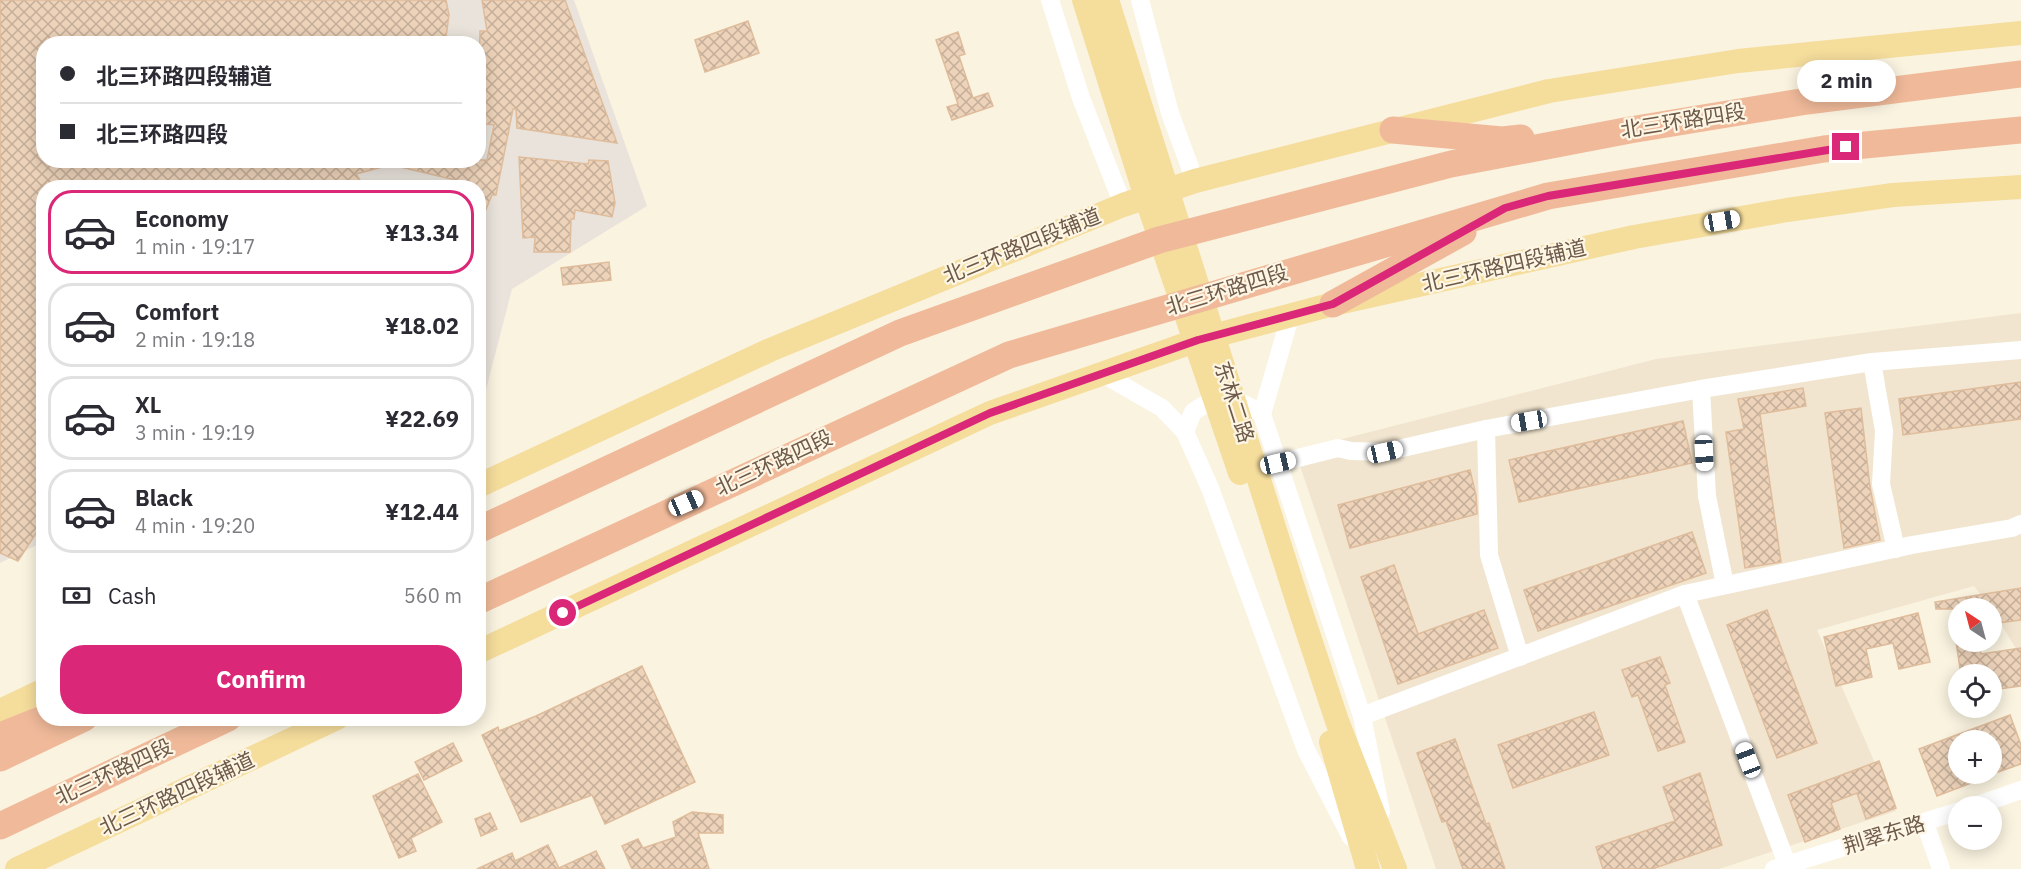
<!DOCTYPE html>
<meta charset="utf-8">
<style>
body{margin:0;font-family:"IBM Plex Sans","Noto Sans SC",sans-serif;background:#f7f7f7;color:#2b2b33;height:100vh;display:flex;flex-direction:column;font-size:22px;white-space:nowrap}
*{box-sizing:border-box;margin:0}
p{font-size:20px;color:#7c7c81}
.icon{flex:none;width:33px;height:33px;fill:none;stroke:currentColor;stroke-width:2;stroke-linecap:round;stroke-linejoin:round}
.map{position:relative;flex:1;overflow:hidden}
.side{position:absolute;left:36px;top:180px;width:450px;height:546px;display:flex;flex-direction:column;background:#fff;border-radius:24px;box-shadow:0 3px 15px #0003}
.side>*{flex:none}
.guide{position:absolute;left:36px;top:36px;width:450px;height:132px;border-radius:24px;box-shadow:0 3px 15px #0003;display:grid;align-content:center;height:132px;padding:0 24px;background:#fff}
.needle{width:39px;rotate:324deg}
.fabs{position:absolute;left:1948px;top:598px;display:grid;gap:12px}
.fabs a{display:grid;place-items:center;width:54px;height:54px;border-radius:50%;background:#fff;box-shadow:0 3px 15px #0003;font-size:30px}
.end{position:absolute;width:27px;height:27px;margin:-14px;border:8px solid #db2777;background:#fff;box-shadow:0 0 0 3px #fff}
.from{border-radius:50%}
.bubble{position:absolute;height:42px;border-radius:21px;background:#fff;box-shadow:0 3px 15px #0003;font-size:20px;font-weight:700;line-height:42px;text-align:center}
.car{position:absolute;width:18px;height:36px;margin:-18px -9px;border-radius:8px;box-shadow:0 0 4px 2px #0007;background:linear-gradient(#fff 24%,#345 0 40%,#fff 0 76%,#345 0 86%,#fff 0)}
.guide b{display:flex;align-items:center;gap:21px;height:57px;font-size:22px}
.guide b+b{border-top:2px solid #e1e1e2}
.guide i{width:15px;height:15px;background:#2b2b33}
ul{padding:10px 0 0;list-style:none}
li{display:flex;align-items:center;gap:18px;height:84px;margin:0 12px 9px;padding:0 12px;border:3px solid #e1e1e2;border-radius:24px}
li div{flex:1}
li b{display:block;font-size:22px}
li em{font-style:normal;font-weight:700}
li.current{border-color:#db2777}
li>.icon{width:54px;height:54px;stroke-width:1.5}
.pay{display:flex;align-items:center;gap:15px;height:66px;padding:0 24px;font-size:22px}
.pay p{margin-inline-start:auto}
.cta{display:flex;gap:12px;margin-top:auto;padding:12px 24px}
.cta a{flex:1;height:69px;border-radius:24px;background:#db2777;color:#fff;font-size:24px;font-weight:700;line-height:69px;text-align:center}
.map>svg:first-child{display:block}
.residential{fill:#f1e5cf}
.industrial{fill:#e9e3db;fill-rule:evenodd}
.building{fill:url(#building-cross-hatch);stroke:#dfbc9b;stroke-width:1.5}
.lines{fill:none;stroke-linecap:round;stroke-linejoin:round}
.minor{stroke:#fff;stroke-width:18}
.major{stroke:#f5dd9c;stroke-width:24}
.highway{stroke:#f0ba9a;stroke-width:27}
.route{stroke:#db2777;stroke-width:8}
.labels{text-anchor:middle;stroke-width:4.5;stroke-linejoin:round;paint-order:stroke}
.street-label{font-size:21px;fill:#6e5a49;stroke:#fef6e5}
</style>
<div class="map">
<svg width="2021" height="869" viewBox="0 0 2021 869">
<defs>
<pattern id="building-cross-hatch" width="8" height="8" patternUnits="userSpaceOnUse" patternTransform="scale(1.5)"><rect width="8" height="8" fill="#edd3ba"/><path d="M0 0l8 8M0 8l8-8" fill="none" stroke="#c4ae99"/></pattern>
</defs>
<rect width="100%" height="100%" fill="#faf3e0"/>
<path class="residential" d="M 2021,313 L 2021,657 L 1992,609 L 1974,586 L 1817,630 L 1896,811 L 1719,869 L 1436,869 L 1295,451 L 1656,359 Z"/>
<path class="industrial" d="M 0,0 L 574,0 L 647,206 L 512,289 L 479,417 L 478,188 L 44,188 L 43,542 L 0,563 ZM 44,44 L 478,44 L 478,160 L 44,160 Z"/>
<g class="building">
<path d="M 0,0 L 446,0 L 449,15 L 445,44 L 44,44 L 44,160 L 389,160 L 390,165 L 356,174 L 365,188 L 44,188 L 44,521 L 18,561 L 0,553 Z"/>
<path d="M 482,0 L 565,0 L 617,143 L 517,128 L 516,109 L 513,109 L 496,195 L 492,195 L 479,226 L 478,188 L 467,188 L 468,183 L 396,166 L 397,160 L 487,160 L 494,125 L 478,123 L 480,31 L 487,31 Z"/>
<path d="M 748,21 L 759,53 L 705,72 L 695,40 Z"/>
<path d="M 958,32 L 965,54 L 959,56 L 973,98 L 988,93 L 993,106 L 952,120 L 947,107 L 958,104 L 936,40 Z"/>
<path d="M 519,157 L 588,164 L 589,160 L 608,161 L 615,203 L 612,217 L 575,210 L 574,219 L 571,219 L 570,252 L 534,252 L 535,237 L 523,238 Z"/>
<path d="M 609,262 L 611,280 L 563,285 L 561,268 Z"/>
<path d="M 2021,382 L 2021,419 L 1903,435 L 1899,399 Z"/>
<path d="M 1803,388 L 1806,406 L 1760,414 L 1781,562 L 1745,568 L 1726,432 L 1744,429 L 1738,399 Z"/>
<path d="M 1861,408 L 1870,487 L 1880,540 L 1844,548 L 1825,413 Z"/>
<path d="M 1683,421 L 1692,463 L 1519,502 L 1509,460 Z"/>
<path d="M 1470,470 L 1476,495 L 1477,514 L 1350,548 L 1338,505 Z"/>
<path d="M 1692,532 L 1706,573 L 1538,631 L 1524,590 Z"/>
<path d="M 1394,565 L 1418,634 L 1484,610 L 1498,648 L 1398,684 L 1361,577 Z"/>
<path d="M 2021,588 L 2021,620 L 1992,624 L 1992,609 L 1936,609 L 1935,602 Z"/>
<path d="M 1767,610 L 1817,743 L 1777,758 L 1727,625 Z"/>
<path d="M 1918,613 L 1930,662 L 1899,669 L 1893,643 L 1866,649 L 1872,677 L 1836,686 L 1824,637 Z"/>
<path d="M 1956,642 L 1979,642 L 1981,654 L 2021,648 L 2021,686 L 1992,690 L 1992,675 L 1961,675 Z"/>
<path d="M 1660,657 L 1670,683 L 1665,685 L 1685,742 L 1658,751 L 1638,695 L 1632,697 L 1622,670 Z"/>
<path d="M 642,666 L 695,782 L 605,824 L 592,795 L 521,822 L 482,735 L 498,727 L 499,731 L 536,716 Z"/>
<path d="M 1594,712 L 1609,755 L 1513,788 L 1498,745 Z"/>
<path d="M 2010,715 L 2021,745 L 2021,764 L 1998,772 L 1992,758 L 1992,741 L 1959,741 L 1959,774 L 1992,775 L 1937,796 L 1919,749 Z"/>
<path d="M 1455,739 L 1486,824 L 1489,823 L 1505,869 L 1463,869 L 1446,821 L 1442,822 L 1417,753 Z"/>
<path d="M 453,743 L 462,761 L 424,780 L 415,762 Z"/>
<path d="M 1879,761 L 1896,808 L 1866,819 L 1857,793 L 1831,803 L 1840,829 L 1805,842 L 1788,795 Z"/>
<path d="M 1700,773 L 1722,845 L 1652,869 L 1603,869 L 1596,847 L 1675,821 L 1663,787 Z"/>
<path d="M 418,774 L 442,822 L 411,838 L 416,851 L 399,858 L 373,796 Z"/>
<path d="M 692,812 L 723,815 L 723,833 L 698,833 L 709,869 L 632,869 L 622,846 L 638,839 L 643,848 L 676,837 L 673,822 Z"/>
<path d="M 490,813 L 497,829 L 481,836 L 475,819 Z"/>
<path d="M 548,845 L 559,868 L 596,851 L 605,869 L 477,869 L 512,853 L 515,861 Z"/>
</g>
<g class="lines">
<g class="minor">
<path d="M 1050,0 L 1081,98 L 1123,205"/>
<path d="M 1140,0 L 1170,113 L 1195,181"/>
<path d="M 1290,317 L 1262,414 L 1362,716 L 1381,812"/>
<path d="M 1872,362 L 1884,431 L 1881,484 L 1896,549"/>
<path d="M 1101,373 L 1162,408 L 1185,432 L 1210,488 L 1306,750 L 1351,837"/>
<path d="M 1701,389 L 1707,496 L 1725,585"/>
<path d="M 1185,432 L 1193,412 C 1221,392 1236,397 1262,414"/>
<path d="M 1278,463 L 1338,448 L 1351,451 L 1385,452 L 1486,429"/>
<path d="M 1685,594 L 1912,545 L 2012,528 L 2021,524"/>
<path d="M 1520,657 L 1489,555 L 1486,429 L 1701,389 L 1872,362 L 2021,350"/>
<path d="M 1362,716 L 1685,594 L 1787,864"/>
<path d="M 1972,807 L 2021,790"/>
<path d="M 1925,823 L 1941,869"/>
<path d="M 1774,869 L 1959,811"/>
</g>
<g class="major">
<path d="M 1084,0 L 1145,194 L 1240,473"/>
<path d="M 1107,0 L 1298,603 L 1337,721 L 1395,869"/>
<path d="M 478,486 L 770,350 L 1123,205 L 1195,181 L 1549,91 L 1738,61 L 2021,33"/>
<path d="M 478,652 L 990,413 L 1198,340 L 1333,304 L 1634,237 L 1787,210 L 1893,195 L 2021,187"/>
<path d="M 0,711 L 44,690"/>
<path d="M 1331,742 L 1368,869"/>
<path d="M 17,869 L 337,718"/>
</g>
<g class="highway">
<path d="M 1393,130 L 1502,140 L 1521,138"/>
<path d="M 1333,304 L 1463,232"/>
<path d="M 478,530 L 900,333 L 1159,240 L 1451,164 L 1630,130 L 1807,101 L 2021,74"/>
<path d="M 478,601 L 1009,355 L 1548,196 L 1824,149 L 2021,130"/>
<path d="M 0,736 L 45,718"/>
<path d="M 0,758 L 84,718"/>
<path d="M 0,826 L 228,718"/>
</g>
</g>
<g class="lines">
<path class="route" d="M 563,613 L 990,413 L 1198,340 L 1333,304 L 1505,208 L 1548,196 L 1846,147"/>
</g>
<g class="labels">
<g class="street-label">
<text transform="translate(1683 121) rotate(-9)" y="7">北三环路四段</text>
<text transform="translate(1022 246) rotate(-22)" y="7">北三环路四段辅道</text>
<text transform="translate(1504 266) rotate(-13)" y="7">北三环路四段辅道</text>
<text transform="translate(1227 290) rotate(-17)" y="7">北三环路四段</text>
<text transform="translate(1234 402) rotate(72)" y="7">东林二路</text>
<text transform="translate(774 463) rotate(-25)" y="7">北三环路四段</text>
<text transform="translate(114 772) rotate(-25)" y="7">北三环路四段</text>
<text transform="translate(177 794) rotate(-25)" y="7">北三环路四段辅道</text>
<text transform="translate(1884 835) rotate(-17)" y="7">荆翠东路</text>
</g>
</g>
</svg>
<div class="fabs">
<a><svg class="needle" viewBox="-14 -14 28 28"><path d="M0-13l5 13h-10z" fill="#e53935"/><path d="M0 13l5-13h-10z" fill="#7c7c81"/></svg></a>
<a><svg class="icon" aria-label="locate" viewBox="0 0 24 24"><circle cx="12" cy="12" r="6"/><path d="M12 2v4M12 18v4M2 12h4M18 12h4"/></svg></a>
<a>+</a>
<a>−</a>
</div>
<i class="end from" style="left:563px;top:613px"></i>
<i class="end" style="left:1846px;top:147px"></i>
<div class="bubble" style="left:1797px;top:60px;width:99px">2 min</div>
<i class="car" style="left:1722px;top:221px;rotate:80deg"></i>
<i class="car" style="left:1529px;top:421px;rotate:260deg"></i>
<i class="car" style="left:1385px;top:452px;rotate:77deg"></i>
<i class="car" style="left:1704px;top:453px;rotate:177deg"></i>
<i class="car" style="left:1278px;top:463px;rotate:77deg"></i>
<i class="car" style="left:686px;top:503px;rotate:66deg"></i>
<i class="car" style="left:1748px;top:760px;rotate:339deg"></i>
<div class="guide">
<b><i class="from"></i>北三环路四段辅道</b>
<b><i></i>北三环路四段</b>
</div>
<section class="side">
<ul>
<li class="current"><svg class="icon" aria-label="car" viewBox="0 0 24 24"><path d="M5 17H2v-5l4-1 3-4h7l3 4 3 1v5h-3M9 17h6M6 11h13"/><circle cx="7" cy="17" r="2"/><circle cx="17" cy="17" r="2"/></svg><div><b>Economy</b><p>1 min · 19:17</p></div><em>¥13.34</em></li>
<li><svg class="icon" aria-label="car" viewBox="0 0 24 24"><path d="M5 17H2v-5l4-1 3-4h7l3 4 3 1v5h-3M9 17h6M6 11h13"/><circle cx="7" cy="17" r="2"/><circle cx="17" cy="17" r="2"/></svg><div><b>Comfort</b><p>2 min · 19:18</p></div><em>¥18.02</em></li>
<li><svg class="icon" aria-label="car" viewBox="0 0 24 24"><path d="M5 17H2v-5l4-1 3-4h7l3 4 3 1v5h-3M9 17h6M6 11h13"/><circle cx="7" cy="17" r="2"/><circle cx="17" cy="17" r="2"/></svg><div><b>XL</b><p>3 min · 19:19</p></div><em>¥22.69</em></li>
<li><svg class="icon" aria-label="car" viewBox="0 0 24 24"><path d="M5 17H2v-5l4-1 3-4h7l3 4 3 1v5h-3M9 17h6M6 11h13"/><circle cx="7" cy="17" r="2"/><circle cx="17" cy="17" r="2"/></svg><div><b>Black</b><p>4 min · 19:20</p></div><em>¥12.44</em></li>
</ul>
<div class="pay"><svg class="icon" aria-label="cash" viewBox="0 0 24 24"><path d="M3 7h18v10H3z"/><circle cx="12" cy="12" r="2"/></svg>Cash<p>560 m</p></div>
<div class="cta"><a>Confirm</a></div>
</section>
</div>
